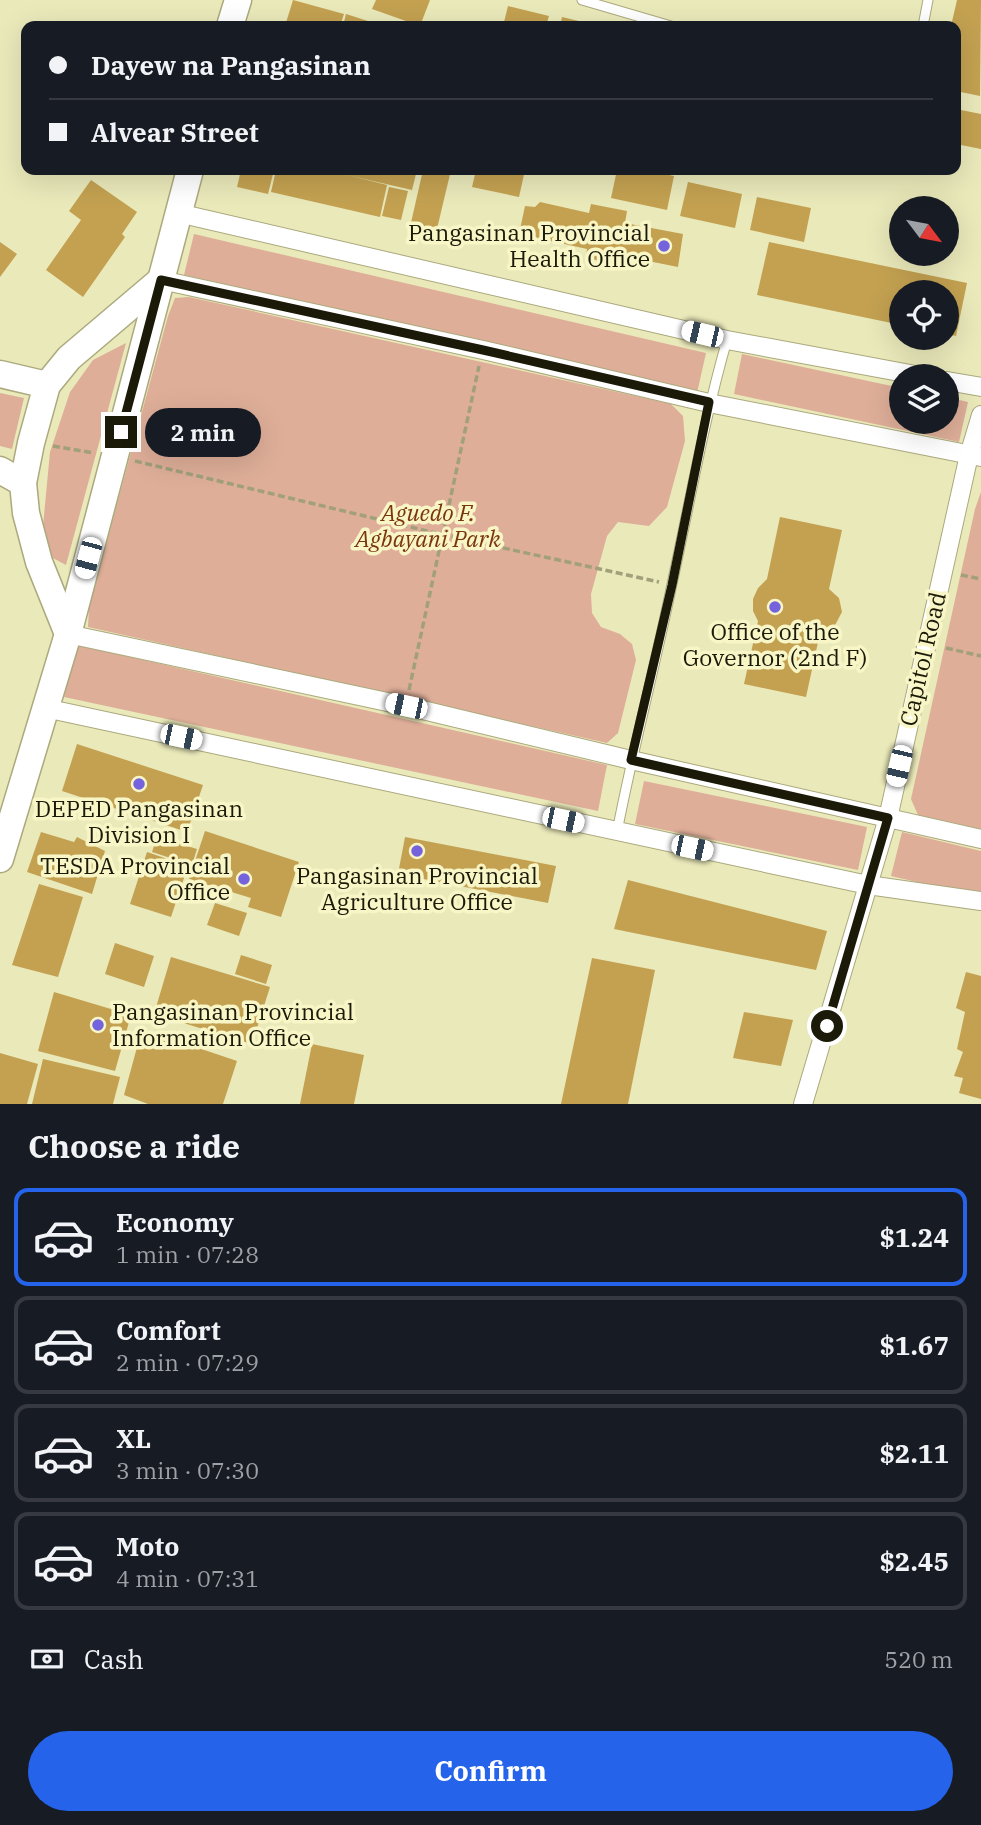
<!DOCTYPE html>
<meta charset="utf-8">
<style>
body{margin:0;font-family:"IBM Plex Serif",serif;background:#20242c;color:#f1f3f6;height:100vh;display:flex;flex-direction:column;font-size:26px;white-space:nowrap}
*{box-sizing:border-box;margin:0}
p{font-size:23px;color:#9ea1a6}
.icon{flex:none;width:38px;height:38px;fill:none;stroke:currentColor;stroke-width:2;stroke-linecap:round;stroke-linejoin:round}
.map{position:relative;height:1104px;overflow:hidden}
.drawer{display:flex;flex-direction:column;background:#171b24;flex:1}
.drawer>*{flex:none}
.guide{position:absolute;left:21px;top:21px;width:940px;height:154px;border-radius:14px;box-shadow:0 7px 28px #0002;display:grid;align-content:center;height:154px;padding:0 28px;background:#171b24}
.needle{width:46px;rotate:122deg}
.fabs{position:absolute;left:889px;top:196px;display:grid;gap:14px}
.fabs a{display:grid;place-items:center;width:70px;height:70px;border-radius:50%;background:#171b24;box-shadow:0 7px 28px #0002;font-size:35px}
.end{position:absolute;width:32px;height:32px;margin:-16px;border:9px solid #1b1a09;background:#fff;box-shadow:0 0 0 4px #fff}
.from{border-radius:50%}
.bubble{position:absolute;height:49px;border-radius:24px;background:#171b24;box-shadow:0 7px 28px #0002;font-size:23px;font-weight:800;line-height:49px;text-align:center}
.car{position:absolute;width:21px;height:42px;margin:-21px -10px;border-radius:9px;box-shadow:0 0 5px 2px #0007;background:linear-gradient(#fff 24%,#345 0 40%,#fff 0 76%,#345 0 86%,#fff 0)}
.guide b{display:flex;align-items:center;gap:24px;height:66px;font-size:26px}
.guide b+b{border-top:2px solid #363941}
.guide i{width:18px;height:18px;background:#f1f3f6}
ul{padding:0;list-style:none}
li{display:flex;align-items:center;gap:21px;height:98px;margin:0 14px 10px;padding:0 14px;border:4px solid #363941;border-radius:14px}
li div{flex:1}
li b{display:block;font-size:26px}
li em{font-style:normal;font-weight:800}
li.active{border-color:#2563eb}
li>.icon{width:63px;height:63px;stroke-width:1.5}
h2{padding:0 28px;font-size:32px;line-height:84px}
.pay{display:flex;align-items:center;gap:18px;height:77px;padding:0 28px;font-size:26px}
.pay p{margin-inline-start:auto}
.button{display:flex;gap:14px;margin-top:auto;padding:14px 28px}
.button a{flex:1;height:80px;border-radius:42px;background:#2563eb;color:#fff;font-size:28px;font-weight:800;line-height:80px;text-align:center}
.map>svg:first-child{display:block}
.green{fill:#deae98}
.building{fill:#c3a151}
.lines{fill:none;stroke-linecap:round;stroke-linejoin:round}
.lane-casing{stroke:#aba97d;stroke-width:11}
.street-casing{stroke:#aba97d;stroke-width:20}
.secondary-casing{stroke:#aba97d;stroke-width:29}
.path{stroke:#a1a07b;stroke-width:3.5;stroke-dasharray:7 3.5;stroke-linecap:butt}
.lane{stroke:#fff;stroke-width:9}
.street{stroke:#fff;stroke-width:18}
.secondary{stroke:#fff;stroke-width:26}
.route{stroke:#1b1a09;stroke-width:9}
.poi-dot{fill:#7463dd;stroke:#f8f6c7;stroke-width:2.5}
.labels{text-anchor:middle;stroke-width:7;stroke-linejoin:round;paint-order:stroke}
.poi-label{font-size:23px;fill:#1b1a09;stroke:#f8f6c7}
.park-label{font-size:23px;font-style:italic;fill:#7b350c;stroke:#f8f6c7}
.street-label{font-size:23px;fill:#1b1a09;stroke:#f8f6c7}
</style>
<div class="map">
<svg width="981" height="1104" viewBox="0 0 981 1104">
<rect width="100%" height="100%" fill="#eae9ba"/>
<g class="green">
<path d="M 194,234 L 706,353 L 697,393 L 184,275 Z"/>
<path d="M 189,297 L 671,404 L 683,416 L 685,441 L 667,507 L 649,526 L 618,522 L 607,536 L 591,594 L 592,613 L 601,627 L 620,634 L 632,644 L 636,660 L 618,733 L 607,743 L 88,627 L 89,607 L 168,316 L 175,298 Z"/>
<path d="M 126,343 L 66,565 L 51,557 L 43,526 L 50,452 L 70,392 L 93,360 Z"/>
<path d="M 742,354 L 901,388 L 901,422 L 947,422 L 947,397 L 968,402 L 959,442 L 734,394 Z"/>
<path d="M 0,393 L 24,398 L 12,449 L 0,446 Z"/>
<path d="M 981,492 L 981,829 L 918,815 L 911,799 L 975,509 Z"/>
<path d="M 77,645 L 607,765 L 598,811 L 64,697 Z"/>
<path d="M 644,781 L 867,827 L 858,870 L 635,824 Z"/>
<path d="M 902,832 L 981,851 L 981,897 L 891,876 Z"/>
</g>
<g class="building">
<path d="M 293,0 L 344,14 L 340,26 L 285,26 Z"/>
<path d="M 376,0 L 430,0 L 420,26 L 372,9 Z"/>
<path d="M 957,0 L 981,0 L 980,96 L 956,91 L 956,26 L 951,26 Z"/>
<path d="M 508,6 L 549,16 L 546,26 L 503,26 Z"/>
<path d="M 346,14 L 368,21 L 367,26 L 343,26 Z"/>
<path d="M 562,17 L 596,25 L 596,26 L 560,26 Z"/>
<path d="M 956,109 L 981,114 L 981,149 L 956,144 Z"/>
<path d="M 241,170 L 274,170 L 268,194 L 237,187 Z"/>
<path d="M 276,170 L 308,170 L 317,172 L 321,170 L 338,174 L 339,170 L 417,170 L 412,190 L 347,175 L 387,185 L 380,217 L 271,192 Z"/>
<path d="M 423,170 L 451,170 L 436,233 L 410,227 Z"/>
<path d="M 476,170 L 525,170 L 519,197 L 472,187 Z"/>
<path d="M 617,170 L 645,170 L 674,176 L 667,210 L 611,198 Z"/>
<path d="M 91,180 L 137,212 L 122,234 L 125,237 L 83,297 L 46,270 L 81,220 L 69,211 Z"/>
<path d="M 688,182 L 742,194 L 735,228 L 680,216 Z"/>
<path d="M 389,187 L 408,191 L 401,220 L 382,216 Z"/>
<path d="M 757,197 L 811,208 L 804,242 L 750,230 Z"/>
<path d="M 540,202 L 589,213 L 591,204 L 627,211 L 625,223 L 683,234 L 678,267 L 618,255 L 617,264 L 586,258 L 587,249 L 519,234 L 525,206 L 535,207 Z"/>
<path d="M 0,242 L 17,254 L 0,277 Z"/>
<path d="M 769,242 L 967,283 L 956,336 L 947,334 L 947,292 L 901,292 L 901,325 L 757,295 Z"/>
<path d="M 780,517 L 842,530 L 829,589 L 839,598 L 842,612 L 834,627 L 820,633 L 806,697 L 744,684 L 758,621 L 753,611 L 753,599 L 758,588 L 767,579 Z"/>
<path d="M 77,744 L 203,785 L 187,832 L 62,791 Z"/>
<path d="M 205,831 L 299,862 L 281,917 L 248,907 L 251,898 L 189,879 Z"/>
<path d="M 41,832 L 74,842 L 77,837 L 105,851 L 92,894 L 27,872 Z"/>
<path d="M 157,837 L 197,849 L 192,865 L 152,852 Z"/>
<path d="M 405,837 L 556,866 L 548,903 L 398,874 Z"/>
<path d="M 147,852 L 188,866 L 171,917 L 130,904 Z"/>
<path d="M 628,880 L 827,931 L 816,970 L 614,929 Z"/>
<path d="M 39,884 L 83,897 L 58,977 L 12,965 Z"/>
<path d="M 215,903 L 247,913 L 239,936 L 207,925 Z"/>
<path d="M 115,943 L 154,956 L 144,987 L 105,974 Z"/>
<path d="M 241,955 L 272,965 L 266,984 L 235,974 Z"/>
<path d="M 171,957 L 270,987 L 252,1044 L 154,1014 Z"/>
<path d="M 592,958 L 655,970 L 628,1104 L 561,1104 Z"/>
<path d="M 966,972 L 981,976 L 981,1099 L 959,1093 L 963,1078 L 954,1076 L 963,1052 L 957,1049 L 965,1012 L 956,1008 Z"/>
<path d="M 54,992 L 131,1015 L 115,1071 L 38,1051 Z"/>
<path d="M 744,1012 L 793,1020 L 781,1066 L 733,1058 Z"/>
<path d="M 142,1029 L 237,1061 L 223,1104 L 148,1104 L 124,1095 Z"/>
<path d="M 312,1044 L 364,1055 L 354,1104 L 300,1104 Z"/>
<path d="M 0,1053 L 38,1064 L 27,1104 L 0,1104 Z"/>
<path d="M 43,1059 L 120,1077 L 113,1104 L 32,1104 Z"/>
</g>
<g class="lines">
<defs>
<g id="lane">
<path d="M 582,0 L 671,26"/>
<path d="M 923,26 L 928,0"/>
<path d="M 617,832 C 633,749 655,667 672,584 C 690,502 704,420 727,340"/>
</g>
<g id="street">
<path d="M 178,213 L 727,340 L 921,376"/>
<path d="M 161,280 L 483,350 L 709,403 L 981,457"/>
<path d="M 947,381 L 981,387"/>
<path d="M 68,634 L 406,706 L 631,760 L 981,839"/>
<path d="M 45,708 L 868,885 L 981,901"/>
<path d="M 803,1104 L 888,818 L 969,455 L 981,415"/>
</g>
<g id="secondary">
<path d="M 230,26 L 238,0"/>
<path d="M 0,374 L 47,385"/>
<path d="M 0,470 L 23,483"/>
<path d="M 68,634 L 39,562 L 26,513 L 23,483 L 31,443 L 47,385 L 69,358 L 161,280"/>
<path d="M 0,859 L 68,634 L 190,170"/>
</g>
</defs>
<use href="#lane" class="lane-casing"/>
<use href="#street" class="street-casing"/>
<use href="#secondary" class="secondary-casing"/>
<g class="path">
<path d="M 53,446 L 94,453"/>
<path d="M 135,461 L 444,535 L 659,582"/>
<path d="M 961,575 L 981,579"/>
<path d="M 946,648 L 981,656"/>
<path d="M 409,690 L 479,366"/>
</g>
<use href="#lane" class="lane"/>
<use href="#street" class="street"/>
<use href="#secondary" class="secondary"/>
</g>
<g class="lines">
<path class="route" d="M 121,432 L 161,280 L 483,350 L 709,402 L 672,585 L 631,760 L 888,818 L 827,1026"/>
</g>
<g class="poi-dot">
<circle cx="664" cy="246" r="7"/>
<circle cx="775" cy="607" r="7"/>
<circle cx="139" cy="784" r="7"/>
<circle cx="417" cy="851" r="7"/>
<circle cx="244" cy="879" r="7"/>
<circle cx="98" cy="1025" r="7"/>
</g>
<g class="labels">
<g class="poi-label">
<text x="650" y="241" text-anchor="end">Pangasinan Provincial<tspan x="650" dy="26">Health Office</tspan></text>
<text x="775" y="640">Office of the<tspan x="775" dy="26">Governor (2nd F)</tspan></text>
<text x="139" y="817">DEPED Pangasinan<tspan x="139" dy="26">Division I</tspan></text>
<text x="230" y="874" text-anchor="end">TESDA Provincial<tspan x="230" dy="26">Office</tspan></text>
<text x="417" y="884">Pangasinan Provincial<tspan x="417" dy="26">Agriculture Office</tspan></text>
<text x="112" y="1020" text-anchor="start">Pangasinan Provincial<tspan x="112" dy="26">Information Office</tspan></text>
</g>
<g class="park-label">
<text x="428" y="521">Aguedo F.<tspan x="428" dy="26">Agbayani Park</tspan></text>
</g>
<g class="street-label">
<text transform="translate(923 659) rotate(-77)" y="8">Capitol Road</text>
</g>
</g>
</svg>
<div class="fabs">
<a><svg class="needle" viewBox="-14 -14 28 28"><path d="M0-13l5 13h-10z" fill="#e53935"/><path d="M0 13l5-13h-10z" fill="#9ea1a6"/></svg></a>
<a><svg class="icon" aria-label="locate" viewBox="0 0 24 24"><circle cx="12" cy="12" r="6"/><path d="M12 2v4M12 18v4M2 12h4M18 12h4"/></svg></a>
<a><svg class="icon" aria-label="layers" viewBox="0 0 24 24"><path d="M12 4l9 5-9 5-9-5zM3 14l9 5 9-5"/></svg></a>
</div>
<i class="end from" style="left:827px;top:1026px"></i>
<i class="end" style="left:121px;top:432px"></i>
<div class="bubble" style="left:145px;top:408px;width:116px">2 min</div>
<i class="car" style="left:702px;top:334px;rotate:283deg"></i>
<i class="car" style="left:88px;top:558px;rotate:195deg"></i>
<i class="car" style="left:406px;top:706px;rotate:282deg"></i>
<i class="car" style="left:181px;top:737px;rotate:102deg"></i>
<i class="car" style="left:899px;top:766px;rotate:193deg"></i>
<i class="car" style="left:563px;top:820px;rotate:102deg"></i>
<i class="car" style="left:692px;top:848px;rotate:102deg"></i>
<div class="guide">
<b><i class="from"></i>Dayew na Pangasinan</b>
<b><i></i>Alvear Street</b>
</div>
</div>
<section class="drawer">
<h2>Choose a ride</h2>
<ul>
<li class="active"><svg class="icon" aria-label="car" viewBox="0 0 24 24"><path d="M5 17H2v-5l4-1 3-4h7l3 4 3 1v5h-3M9 17h6M6 11h13"/><circle cx="7" cy="17" r="2"/><circle cx="17" cy="17" r="2"/></svg><div><b>Economy</b><p>1 min · 07:28</p></div><em>$1.24</em></li>
<li><svg class="icon" aria-label="car" viewBox="0 0 24 24"><path d="M5 17H2v-5l4-1 3-4h7l3 4 3 1v5h-3M9 17h6M6 11h13"/><circle cx="7" cy="17" r="2"/><circle cx="17" cy="17" r="2"/></svg><div><b>Comfort</b><p>2 min · 07:29</p></div><em>$1.67</em></li>
<li><svg class="icon" aria-label="car" viewBox="0 0 24 24"><path d="M5 17H2v-5l4-1 3-4h7l3 4 3 1v5h-3M9 17h6M6 11h13"/><circle cx="7" cy="17" r="2"/><circle cx="17" cy="17" r="2"/></svg><div><b>XL</b><p>3 min · 07:30</p></div><em>$2.11</em></li>
<li><svg class="icon" aria-label="car" viewBox="0 0 24 24"><path d="M5 17H2v-5l4-1 3-4h7l3 4 3 1v5h-3M9 17h6M6 11h13"/><circle cx="7" cy="17" r="2"/><circle cx="17" cy="17" r="2"/></svg><div><b>Moto</b><p>4 min · 07:31</p></div><em>$2.45</em></li>
</ul>
<div class="pay"><svg class="icon" aria-label="cash" viewBox="0 0 24 24"><path d="M3 7h18v10H3z"/><circle cx="12" cy="12" r="2"/></svg>Cash<p>520 m</p></div>
<div class="button"><a>Confirm</a></div>
</section>
